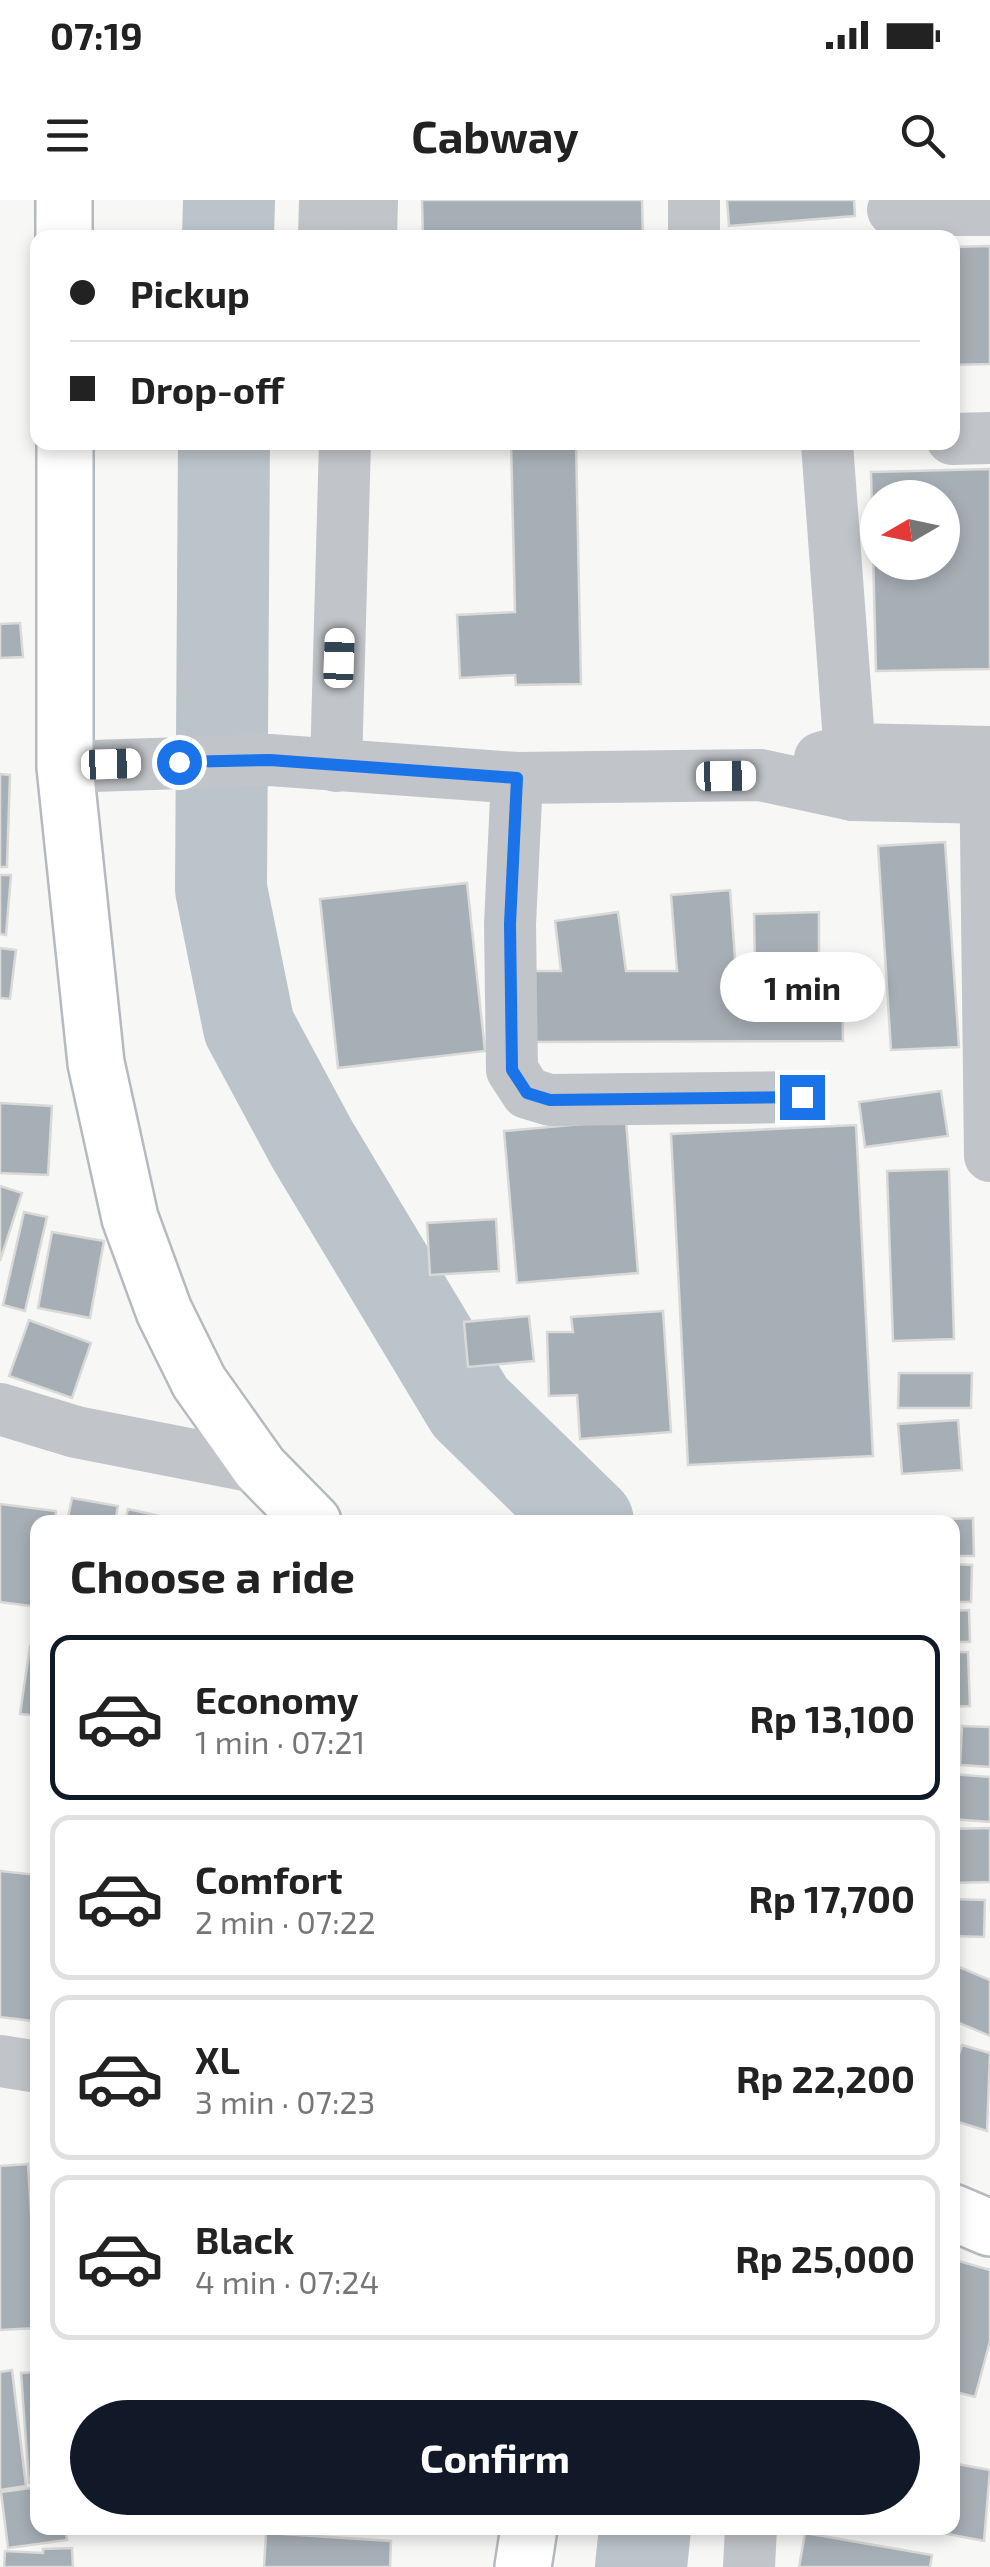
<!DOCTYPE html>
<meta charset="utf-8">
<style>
body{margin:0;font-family:"Exo 2",sans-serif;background:#f6f6f6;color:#222;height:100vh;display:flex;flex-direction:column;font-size:38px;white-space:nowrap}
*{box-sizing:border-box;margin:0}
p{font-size:32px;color:#767676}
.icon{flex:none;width:55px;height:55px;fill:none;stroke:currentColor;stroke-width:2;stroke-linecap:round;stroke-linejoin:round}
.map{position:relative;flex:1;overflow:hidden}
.details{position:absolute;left:30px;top:1315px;width:930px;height:1020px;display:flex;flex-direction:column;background:#fff;border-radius:20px;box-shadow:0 5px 15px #0003}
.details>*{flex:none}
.banner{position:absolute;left:30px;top:30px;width:930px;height:220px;border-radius:20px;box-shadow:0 5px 15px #0003;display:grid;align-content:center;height:220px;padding:0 40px;background:#fff}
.needle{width:65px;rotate:261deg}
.tools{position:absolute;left:860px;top:280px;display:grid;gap:20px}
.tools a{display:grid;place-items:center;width:100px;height:100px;border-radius:50%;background:#fff;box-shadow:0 5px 15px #0003;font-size:50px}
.end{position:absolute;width:45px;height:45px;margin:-22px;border:12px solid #1a73e8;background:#fff;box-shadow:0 0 0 5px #fff}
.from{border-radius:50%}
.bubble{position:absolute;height:70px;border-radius:35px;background:#fff;box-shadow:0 5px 15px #0003;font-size:32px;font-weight:700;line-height:70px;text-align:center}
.car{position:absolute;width:30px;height:60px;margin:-30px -15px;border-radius:12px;box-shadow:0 0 8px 2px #0007;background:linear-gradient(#fff 24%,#345 0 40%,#fff 0 76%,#345 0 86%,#fff 0)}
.banner b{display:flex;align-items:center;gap:35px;height:95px;font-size:38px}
.banner b+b{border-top:2px solid #e0e0e0}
.banner i{width:25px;height:25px;background:#222}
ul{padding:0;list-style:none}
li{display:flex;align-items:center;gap:30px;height:165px;margin:0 20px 15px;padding:0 20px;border:5px solid #e0e0e0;border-radius:20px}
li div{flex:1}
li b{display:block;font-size:38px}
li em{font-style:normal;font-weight:700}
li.active{border-color:#111827}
li>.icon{width:90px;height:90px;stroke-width:1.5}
h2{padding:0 40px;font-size:45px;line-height:120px}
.action{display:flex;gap:20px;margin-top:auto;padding:20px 40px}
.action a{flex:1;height:115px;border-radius:60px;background:#111827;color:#fff;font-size:40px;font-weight:700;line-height:115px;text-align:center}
.status{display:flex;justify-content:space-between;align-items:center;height:70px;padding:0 50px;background:#fff;direction:ltr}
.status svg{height:28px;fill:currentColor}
header{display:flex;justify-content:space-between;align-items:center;height:130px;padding:0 40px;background:#fff;font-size:45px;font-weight:700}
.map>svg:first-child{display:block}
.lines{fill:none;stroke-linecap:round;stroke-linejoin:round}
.river{stroke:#bbc4ca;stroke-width:92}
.building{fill:#a7afb6;stroke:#d9d9d7;stroke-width:2.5;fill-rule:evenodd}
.secondary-casing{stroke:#b5babf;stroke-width:60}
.street{stroke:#c1c4c8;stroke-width:52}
.secondary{stroke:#fff;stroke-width:55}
.route{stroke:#1a73e8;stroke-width:12}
</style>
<div class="status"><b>07:19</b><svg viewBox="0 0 49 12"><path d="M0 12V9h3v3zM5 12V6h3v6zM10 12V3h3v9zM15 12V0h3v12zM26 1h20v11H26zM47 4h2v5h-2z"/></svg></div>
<header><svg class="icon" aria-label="menu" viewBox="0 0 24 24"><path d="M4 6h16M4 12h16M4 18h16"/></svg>Cabway<svg class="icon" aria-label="search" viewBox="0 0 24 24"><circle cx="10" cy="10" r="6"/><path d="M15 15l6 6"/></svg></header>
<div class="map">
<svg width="990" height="2367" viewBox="0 0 990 2367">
<rect width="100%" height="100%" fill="#f7f7f5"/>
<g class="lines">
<g class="river">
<path d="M 228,38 L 229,0"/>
<path d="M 224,242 L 221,689 L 249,827 L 312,944 L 470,1207 L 588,1322"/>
<path d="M 641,2367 L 645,2328"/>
</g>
</g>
<g class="building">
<path d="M 422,0 L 642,0 L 643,38 L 423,38 Z"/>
<path d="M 727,0 L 854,0 L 855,16 L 729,26 Z"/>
<path d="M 990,46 L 990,164 L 952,165 L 952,47 Z"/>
<path d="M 511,242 L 576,242 L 581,484 L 516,485 L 515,475 L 460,478 L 457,415 L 515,412 Z"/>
<path d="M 990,269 L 990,469 L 876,471 L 871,272 ZM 878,298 L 942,298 L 942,362 L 878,362 Z"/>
<path d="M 20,423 L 23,457 L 0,458 L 0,424 Z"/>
<path d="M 0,574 L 10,575 L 7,667 L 0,667 Z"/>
<path d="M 945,642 L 959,847 L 891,850 L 878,646 Z"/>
<path d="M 0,675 L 11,675 L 6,735 L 0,734 Z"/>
<path d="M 467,683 L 485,851 L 338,868 L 320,699 Z"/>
<path d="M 730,690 L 736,771 L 755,771 L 754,714 L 819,712 L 819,770 L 842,770 L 843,841 L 522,842 L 522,771 L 561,771 L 555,721 L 618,712 L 626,771 L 677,771 L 671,695 Z"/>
<path d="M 0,748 L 16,750 L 10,799 L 0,798 Z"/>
<path d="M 941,891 L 948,936 L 865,947 L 859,902 Z"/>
<path d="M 0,903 L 52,906 L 48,975 L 0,973 Z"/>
<path d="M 626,920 L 638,1073 L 517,1083 L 504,931 Z"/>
<path d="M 856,925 L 873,1256 L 688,1265 L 671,934 Z"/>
<path d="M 949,969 L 954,1139 L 893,1141 L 887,971 Z"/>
<path d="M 0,986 L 22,993 L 0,1061 Z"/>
<path d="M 24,1012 L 47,1017 L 25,1111 L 3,1105 Z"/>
<path d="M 496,1019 L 499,1071 L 430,1075 L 427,1023 Z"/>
<path d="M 52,1032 L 104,1041 L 90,1118 L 38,1108 Z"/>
<path d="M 663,1111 L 671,1232 L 580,1239 L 577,1195 L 549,1196 L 547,1132 L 573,1132 L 571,1117 Z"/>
<path d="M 529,1116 L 534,1161 L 468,1167 L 464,1122 Z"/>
<path d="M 29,1120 L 91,1143 L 72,1198 L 9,1176 Z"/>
<path d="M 899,1173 L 972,1173 L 971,1208 L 898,1208 Z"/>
<path d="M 958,1220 L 962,1270 L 902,1274 L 898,1224 Z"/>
<path d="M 72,1298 L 118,1306 L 115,1322 L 67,1322 Z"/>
<path d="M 0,1304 L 56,1311 L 55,1322 L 38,1322 L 38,1407 L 0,1402 Z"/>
<path d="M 128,1309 L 164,1317 L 163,1322 L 125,1322 Z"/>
<path d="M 973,1318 L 974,1356 L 952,1356 L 952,1322 L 864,1322 Z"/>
<path d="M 952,1364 L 972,1365 L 971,1402 L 952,1402 Z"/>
<path d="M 969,1410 L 970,1442 L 952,1442 L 952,1411 Z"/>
<path d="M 30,1446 L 38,1447 L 38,1516 L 20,1514 Z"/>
<path d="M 952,1452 L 968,1452 L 970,1506 L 952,1507 Z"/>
<path d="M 962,1526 L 990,1527 L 990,1567 L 960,1565 Z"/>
<path d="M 952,1574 L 990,1577 L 990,1622 L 952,1619 Z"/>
<path d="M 990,1628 L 990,1682 L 952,1683 L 952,1629 Z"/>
<path d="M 0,1671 L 38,1675 L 33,1821 L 0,1817 Z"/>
<path d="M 952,1699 L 985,1700 L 984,1737 L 952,1736 Z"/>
<path d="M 957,1766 L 990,1780 L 990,1836 L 952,1820 Z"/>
<path d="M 962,1845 L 990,1853 L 987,1931 L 952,1920 L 952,1877 Z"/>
<path d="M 28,1964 L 38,2128 L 0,2130 L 0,1966 Z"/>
<path d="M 952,2059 L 990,2070 L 990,2141 L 975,2197 L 952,2191 Z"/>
<path d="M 12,2170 L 26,2286 L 0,2290 L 0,2172 Z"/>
<path d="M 38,2172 L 38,2283 L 29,2283 L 21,2173 Z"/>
<path d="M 952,2263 L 990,2270 L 984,2341 L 937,2332 L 938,2328 L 952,2328 Z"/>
<path d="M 38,2287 L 38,2328 L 65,2328 L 67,2340 L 8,2348 L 1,2292 Z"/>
<path d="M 266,2333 L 391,2341 L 390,2367 L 264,2367 Z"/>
<path d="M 805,2333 L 932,2355 L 930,2367 L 799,2367 Z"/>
<path d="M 72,2348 L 73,2367 L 4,2367 L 5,2351 L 43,2353 L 43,2349 Z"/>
</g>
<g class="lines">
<defs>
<g id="secondary">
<path d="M 64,0 L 64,38"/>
<path d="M 65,242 L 65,567 L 96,863 L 130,1018 L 164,1111 L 199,1182 L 260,1268 L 313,1322"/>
<path d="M 952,2012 L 990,2028"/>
<path d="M 523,2367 L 529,2328"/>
</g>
</defs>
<use href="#secondary" class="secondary-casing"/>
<g class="street">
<path d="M 694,0 L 694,38"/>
<path d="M 893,10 L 990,10"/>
<path d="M 324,38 L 325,0"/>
<path d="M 371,38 L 372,0"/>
<path d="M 952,239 L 990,238"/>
<path d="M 827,244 L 853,595"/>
<path d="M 985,553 L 990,956"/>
<path d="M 820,558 L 851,549 L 990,552"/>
<path d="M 336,566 L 345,242"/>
<path d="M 65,567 L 270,560 L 517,578 L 760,575 L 853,595 L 990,598"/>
<path d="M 517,578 L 510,724 L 512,870 L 527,893 L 550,900 L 803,897"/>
<path d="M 0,1209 L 76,1232 L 260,1268"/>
<path d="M 0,1861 L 38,1867"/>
<path d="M 749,2367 L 751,2328"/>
</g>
<use href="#secondary" class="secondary"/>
</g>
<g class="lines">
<path class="route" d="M 179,562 L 270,560 L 517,578 L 510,724 L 512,870 L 527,893 L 550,900 L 802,897"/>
</g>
</svg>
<div class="tools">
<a><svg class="needle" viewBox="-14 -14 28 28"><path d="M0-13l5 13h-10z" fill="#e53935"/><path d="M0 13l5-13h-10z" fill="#767676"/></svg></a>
</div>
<i class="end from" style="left:179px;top:562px"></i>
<i class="end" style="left:802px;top:897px"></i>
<div class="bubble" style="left:720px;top:752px;width:165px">1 min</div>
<i class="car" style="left:339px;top:458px;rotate:2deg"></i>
<i class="car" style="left:111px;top:564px;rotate:88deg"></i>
<i class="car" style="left:726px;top:576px;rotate:89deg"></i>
<div class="banner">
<b><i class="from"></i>Pickup</b>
<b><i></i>Drop-off</b>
</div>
<section class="details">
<h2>Choose a ride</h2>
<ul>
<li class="active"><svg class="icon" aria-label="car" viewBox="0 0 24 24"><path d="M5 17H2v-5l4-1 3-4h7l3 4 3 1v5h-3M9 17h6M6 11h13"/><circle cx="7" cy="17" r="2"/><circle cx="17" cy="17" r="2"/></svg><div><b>Economy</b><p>1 min · 07:21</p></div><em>Rp 13,100</em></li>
<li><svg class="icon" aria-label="car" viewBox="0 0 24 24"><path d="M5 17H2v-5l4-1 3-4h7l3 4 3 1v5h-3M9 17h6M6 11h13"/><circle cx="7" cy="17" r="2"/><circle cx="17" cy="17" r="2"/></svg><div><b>Comfort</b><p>2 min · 07:22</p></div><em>Rp 17,700</em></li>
<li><svg class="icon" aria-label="car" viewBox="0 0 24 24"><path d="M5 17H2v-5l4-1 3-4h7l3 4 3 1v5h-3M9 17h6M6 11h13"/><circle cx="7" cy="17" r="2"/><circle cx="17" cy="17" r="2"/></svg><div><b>XL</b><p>3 min · 07:23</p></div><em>Rp 22,200</em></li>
<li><svg class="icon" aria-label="car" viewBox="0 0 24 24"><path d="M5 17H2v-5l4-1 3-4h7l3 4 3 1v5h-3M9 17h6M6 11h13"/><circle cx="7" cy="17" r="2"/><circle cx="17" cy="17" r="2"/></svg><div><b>Black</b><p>4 min · 07:24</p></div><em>Rp 25,000</em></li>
</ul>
<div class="action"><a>Confirm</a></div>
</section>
</div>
